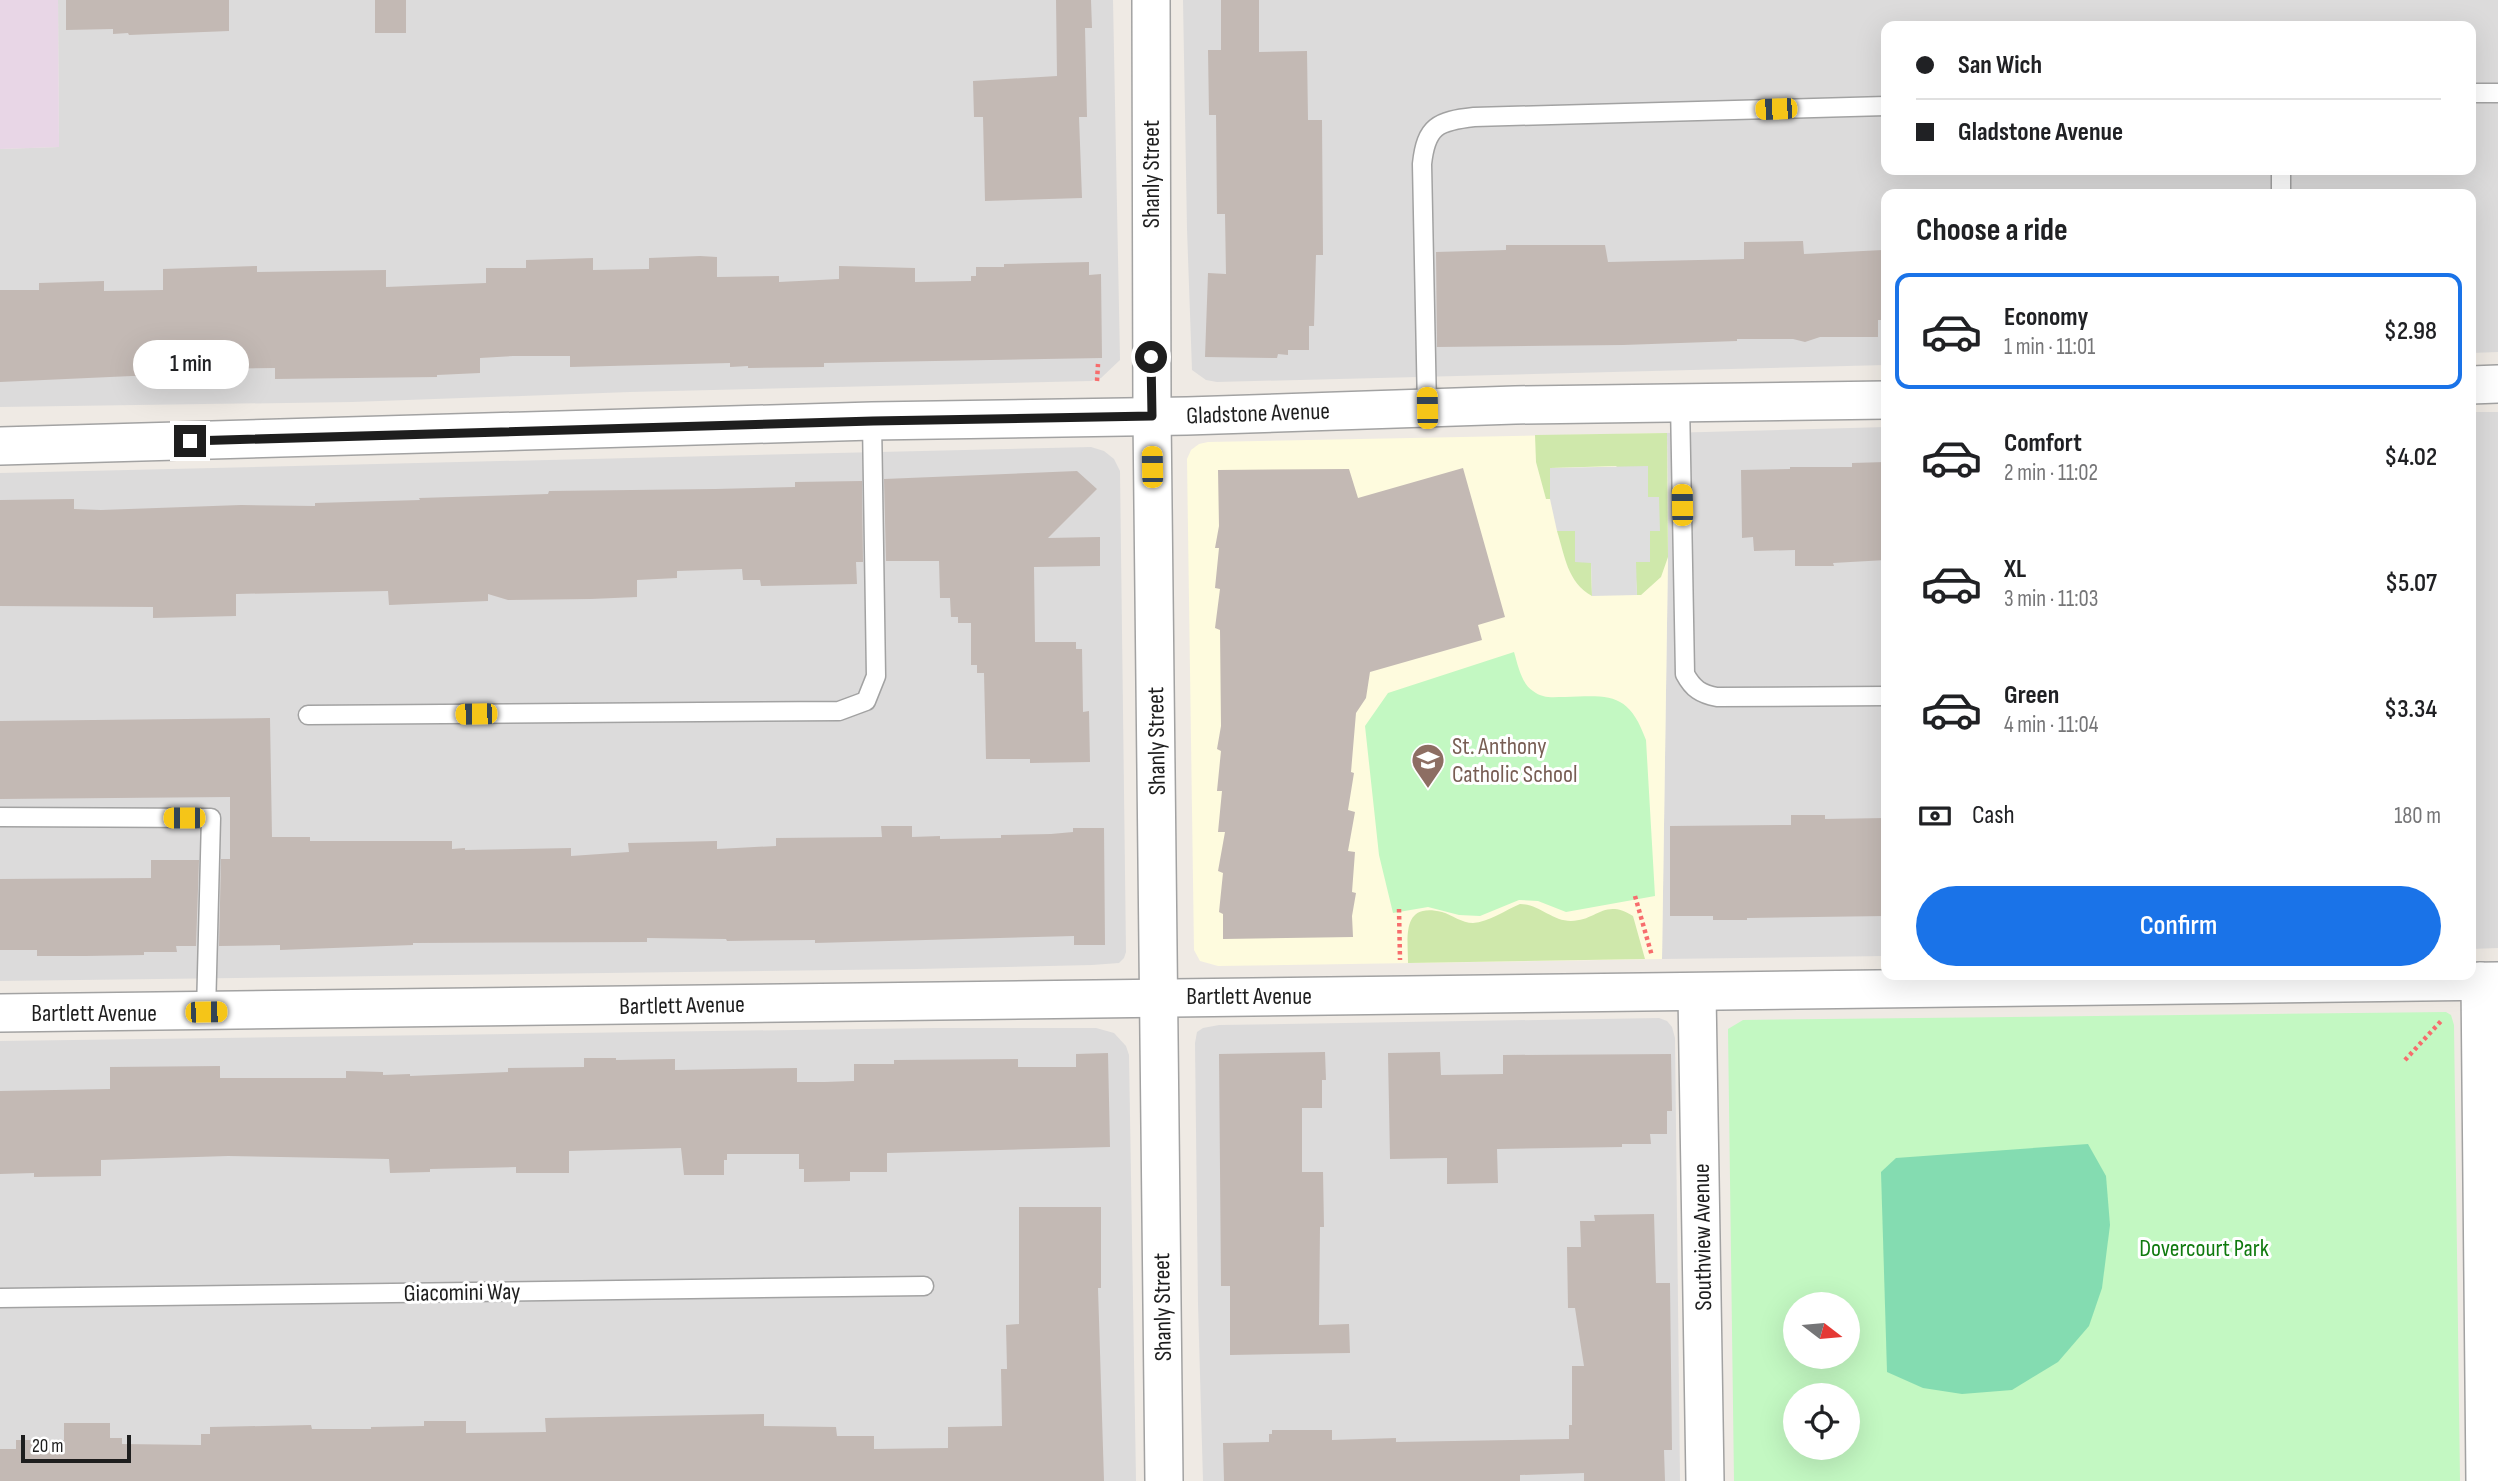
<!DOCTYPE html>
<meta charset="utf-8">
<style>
body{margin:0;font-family:"Sofia Sans Condensed",sans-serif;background:#f2f2f2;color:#202124;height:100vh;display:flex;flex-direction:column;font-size:26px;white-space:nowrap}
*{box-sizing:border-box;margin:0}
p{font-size:23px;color:#757577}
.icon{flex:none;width:38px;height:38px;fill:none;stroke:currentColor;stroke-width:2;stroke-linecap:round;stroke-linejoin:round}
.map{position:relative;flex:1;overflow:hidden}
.sheet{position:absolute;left:1881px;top:189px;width:595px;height:791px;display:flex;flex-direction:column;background:#fff;border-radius:14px;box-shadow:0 7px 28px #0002}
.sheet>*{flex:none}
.top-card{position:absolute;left:1881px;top:21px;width:595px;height:154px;border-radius:14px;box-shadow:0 7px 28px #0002;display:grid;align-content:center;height:154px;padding:0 35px;background:#fff}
.needle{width:46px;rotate:106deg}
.buttons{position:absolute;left:1783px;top:1292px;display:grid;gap:14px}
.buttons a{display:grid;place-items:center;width:77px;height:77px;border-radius:50%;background:#fff;box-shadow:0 7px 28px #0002;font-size:35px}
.scale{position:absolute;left:21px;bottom:18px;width:110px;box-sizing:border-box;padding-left:7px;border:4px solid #1e1e1e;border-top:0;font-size:19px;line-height:24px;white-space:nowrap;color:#1e1e1e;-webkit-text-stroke:5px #fff;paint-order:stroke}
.end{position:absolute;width:32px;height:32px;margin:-16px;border:9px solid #1e1e1e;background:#fff;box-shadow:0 0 0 4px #fff}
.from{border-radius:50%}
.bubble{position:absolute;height:49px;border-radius:24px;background:#fff;box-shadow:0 7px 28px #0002;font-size:23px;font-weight:600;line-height:49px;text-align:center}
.car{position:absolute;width:21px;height:42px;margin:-21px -10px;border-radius:9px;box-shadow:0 0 5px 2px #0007;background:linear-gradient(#f5c518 24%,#345 0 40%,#f5c518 0 76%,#345 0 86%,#f5c518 0)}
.top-card b{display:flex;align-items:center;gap:24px;height:66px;font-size:26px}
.top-card b+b{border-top:2px solid #e0e0e0}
.top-card i{width:18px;height:18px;background:#202124}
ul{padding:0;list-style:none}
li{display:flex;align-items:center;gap:21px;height:116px;margin:0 14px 10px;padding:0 21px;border:4px solid transparent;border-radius:14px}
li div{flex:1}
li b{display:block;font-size:26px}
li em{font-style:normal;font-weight:600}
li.on{border-color:#1a73e8}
li>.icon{width:63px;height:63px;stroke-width:1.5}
h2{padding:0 35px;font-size:32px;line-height:84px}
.pay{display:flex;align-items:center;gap:18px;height:77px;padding:0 35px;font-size:26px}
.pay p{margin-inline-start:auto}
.cta{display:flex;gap:14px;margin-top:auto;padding:14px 35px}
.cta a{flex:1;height:80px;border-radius:42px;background:#1a73e8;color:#fff;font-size:28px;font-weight:600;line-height:80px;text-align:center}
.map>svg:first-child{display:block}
.residential{fill:#dcdbdb;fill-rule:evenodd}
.industrial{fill:#e8d6e6}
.education{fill:#fefbde}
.grass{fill:#cfe8ab}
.park{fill:#c3f8c2;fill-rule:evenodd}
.pitch{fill:#84dcb1}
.parking{fill:#dedede}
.building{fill:#c3b9b4}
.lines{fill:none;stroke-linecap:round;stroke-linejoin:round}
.lane-casing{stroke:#a2a2a2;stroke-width:21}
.street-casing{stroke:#a2a2a2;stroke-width:40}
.path{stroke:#f76d6d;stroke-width:4.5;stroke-dasharray:3.5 3.5;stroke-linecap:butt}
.lane{stroke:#fff;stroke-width:18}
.street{stroke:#fff;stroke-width:37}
.route{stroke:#1e1e1e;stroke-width:9}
.labels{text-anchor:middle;stroke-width:6;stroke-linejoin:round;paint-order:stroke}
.street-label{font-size:24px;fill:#1e1e1e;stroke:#fff}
.education-label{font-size:24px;fill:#785e54;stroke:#fff;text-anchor:start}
.park-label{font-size:24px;fill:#107a0e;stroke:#fff}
</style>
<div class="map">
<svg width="2498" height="1481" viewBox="0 0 2498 1481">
<rect width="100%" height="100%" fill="#efeae4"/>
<g class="residential">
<path d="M 58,0 L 1113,0 L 1120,360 L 1101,378 L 1091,381 L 630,392 L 352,402 L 0,407 L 0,149 L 59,147 Z"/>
<path d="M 1183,0 L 2498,0 L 2498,352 L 2471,353 L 2471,194 L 1886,194 L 1886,365 L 1217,382 L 1206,380 L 1192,370 L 1187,229 ZM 1886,26 L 2471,26 L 2471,170 L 1886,170 Z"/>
<path d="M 2471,412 L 2498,412 L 2498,948 L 2471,949 Z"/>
<path d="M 1886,427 L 1886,956 L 1662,959 L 1668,557 L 1667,433 Z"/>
<path d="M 1091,447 L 1104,451 L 1114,459 L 1120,471 L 1126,952 L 1124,958 L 1119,963 L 1092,965 L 917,969 L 0,981 L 0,473 Z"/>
<path d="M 1659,1018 L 1667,1021 L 1672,1027 L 1675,1038 L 1680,1481 L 1203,1481 L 1198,1304 L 1195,1043 L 1197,1032 L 1203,1028 L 1219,1025 Z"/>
<path d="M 934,1028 L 1096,1028 L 1114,1033 L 1126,1046 L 1129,1055 L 1136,1481 L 0,1481 L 0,1041 Z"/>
</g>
<path class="industrial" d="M 0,0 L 58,0 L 59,147 L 0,149 Z"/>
<path class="education" d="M 1667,433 L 1668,557 L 1662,959 L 1218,966 L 1200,961 L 1194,950 L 1187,459 L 1191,450 L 1199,444 L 1208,442 Z"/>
<g class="grass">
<path d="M 1667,433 L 1668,557 L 1661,577 L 1641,595 L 1637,595 L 1635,562 L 1650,530 L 1659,531 L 1659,497 L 1648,497 L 1616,466 L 1551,468 L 1550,499 L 1546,499 L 1536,462 L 1535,435 Z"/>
<path d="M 1557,531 L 1575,531 L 1591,562 L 1592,596 C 1567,582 1565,556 1557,531 Z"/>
<path d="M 1520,904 C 1539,904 1552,921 1571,921 C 1597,921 1604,898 1633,916 L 1645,959 L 1408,963 C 1408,937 1401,902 1442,912 C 1452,915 1462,923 1473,923 C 1488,922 1506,910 1520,904 Z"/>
</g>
<g class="park">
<path d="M 1514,652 C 1518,665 1521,683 1533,691 C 1543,699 1553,697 1565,697 C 1611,695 1629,693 1646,740 L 1655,896 L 1566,912 L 1538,901 L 1519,900 L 1480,916 L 1459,915 L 1428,907 L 1393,913 L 1379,855 L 1365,726 L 1388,693 Z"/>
<path d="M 2446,1012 L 2451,1015 L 2454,1025 L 2460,1481 L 1734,1481 L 1728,1029 L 1743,1020 ZM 1796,1304 L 1848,1304 L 1848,1356 L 1796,1356 ZM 1796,1395 L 1848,1395 L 1848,1447 L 1796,1447 Z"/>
</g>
<path class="pitch" d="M 2088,1144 L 2106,1176 L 2110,1225 L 2102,1288 L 2089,1326 L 2058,1362 L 2012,1390 L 1962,1394 L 1923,1388 L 1887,1372 L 1881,1172 L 1896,1158 Z"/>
<path class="parking" d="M 1648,466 L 1648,497 L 1659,497 L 1660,531 L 1650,531 L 1650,562 L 1636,562 L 1637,595 L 1592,596 L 1591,563 L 1575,562 L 1575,531 L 1557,531 L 1550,499 L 1550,468 Z"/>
<g class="building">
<path d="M 66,0 L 229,0 L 229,31 L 129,35 L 128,33 L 113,34 L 113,29 L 66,30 Z"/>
<rect x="375" y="0" width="31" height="33"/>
<path d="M 1056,0 L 1091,0 L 1092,28 L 1085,28 L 1087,117 L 1079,117 L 1082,198 L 985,201 L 983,117 L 974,117 L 973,81 L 1057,76 Z"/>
<path d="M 1221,0 L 1259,0 L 1259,52 L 1307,51 L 1308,120 L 1322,120 L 1323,255 L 1316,255 L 1314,326 L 1309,326 L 1309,350 L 1288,350 L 1288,355 L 1278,354 L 1277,358 L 1205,357 L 1208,273 L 1226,274 L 1225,214 L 1217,214 L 1216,115 L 1209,115 L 1208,50 L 1221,50 Z"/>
<path d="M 1803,241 L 1804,254 L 1883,250 L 1884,320 L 1878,320 L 1878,337 L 1820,337 L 1805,342 L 1793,339 L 1737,339 L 1737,341 L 1623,345 L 1437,347 L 1436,252 L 1506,250 L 1506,245 L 1605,245 L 1608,262 L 1744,259 L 1744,242 Z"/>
<path d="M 700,256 L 717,257 L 717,277 L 779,276 L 779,282 L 839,279 L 839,266 L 915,268 L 915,282 L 971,281 L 971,276 L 976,276 L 976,267 L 1004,267 L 1004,264 L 1089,262 L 1089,275 L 1101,274 L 1102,358 L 824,363 L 824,367 L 748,368 L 748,366 L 730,367 L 730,363 L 570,367 L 570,356 L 513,356 L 480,358 L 480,373 L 437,375 L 437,377 L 275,379 L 275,368 L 212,369 L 212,378 L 152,378 L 152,376 L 132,376 L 0,382 L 0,290 L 39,290 L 39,283 L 104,281 L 104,291 L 163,290 L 163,269 L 257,266 L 257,272 L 386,270 L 386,287 L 486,283 L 486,268 L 526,268 L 526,260 L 593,258 L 593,270 L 649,269 L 649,258 Z"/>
<path d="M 1886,462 L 1886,560 L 1833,563 L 1834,566 L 1795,566 L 1795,550 L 1754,551 L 1753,537 L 1742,538 L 1741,470 L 1790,469 L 1790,467 L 1852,467 L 1852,463 Z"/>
<path d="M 1463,468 L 1505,617 L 1478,625 L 1482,640 L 1370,672 L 1366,698 L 1356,713 L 1351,772 L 1354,773 L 1348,810 L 1355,812 L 1348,851 L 1355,852 L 1352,892 L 1356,893 L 1352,916 L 1353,937 L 1223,939 L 1223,914 L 1219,912 L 1223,873 L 1218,871 L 1225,832 L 1218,832 L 1222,791 L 1217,791 L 1221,751 L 1217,749 L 1221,726 L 1220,630 L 1215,628 L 1220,589 L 1215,588 L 1219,548 L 1215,548 L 1219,526 L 1218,470 L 1349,469 L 1358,498 Z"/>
<path d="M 1077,471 L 1097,489 L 1048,538 L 1100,537 L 1100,566 L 1034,567 L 1035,642 L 1076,642 L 1076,649 L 1082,649 L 1083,712 L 1089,711 L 1090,762 L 1030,763 L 1030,759 L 986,759 L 984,673 L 977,673 L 977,665 L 971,665 L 971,623 L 958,623 L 958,617 L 951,617 L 950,598 L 940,598 L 939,561 L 886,561 L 884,479 Z"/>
<path d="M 862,481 L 863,562 L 856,562 L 857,584 L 761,586 L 760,580 L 743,580 L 742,569 L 677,571 L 677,578 L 637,580 L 637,597 L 591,599 L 508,600 L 488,594 L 488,601 L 389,605 L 388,591 L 236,594 L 236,616 L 153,618 L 153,607 L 0,606 L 0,500 L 74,499 L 74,509 L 101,510 L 241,505 L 315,506 L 315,503 L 420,500 L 419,498 L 548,494 L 549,491 L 715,489 L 795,487 L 795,482 Z"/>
<path d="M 270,718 L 272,837 L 310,837 L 310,841 L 452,841 L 452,849 L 465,848 L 465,850 L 571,848 L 571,856 L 629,852 L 628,843 L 717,841 L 717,849 L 776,846 L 776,838 L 882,837 L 881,826 L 912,826 L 912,837 L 940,836 L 940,839 L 1001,838 L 1001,835 L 1051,834 L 1073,832 L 1073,828 L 1104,828 L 1105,945 L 1074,945 L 1074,936 L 815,943 L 815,940 L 727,941 L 726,939 L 647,938 L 647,942 L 413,943 L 413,945 L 280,950 L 280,945 L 219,946 L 221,859 L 230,859 L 230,797 L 0,799 L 0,721 Z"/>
<path d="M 1791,815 L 1825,815 L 1825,819 L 1886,818 L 1886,916 L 1747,918 L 1747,920 L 1713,920 L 1713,916 L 1670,916 L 1670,826 L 1791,825 Z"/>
<path d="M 151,860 L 199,860 L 196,946 L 176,946 L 177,952 L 144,952 L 144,955 L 86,956 L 37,956 L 37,950 L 0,950 L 0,879 L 151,878 Z"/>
<path d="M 1325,1052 L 1326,1080 L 1322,1080 L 1322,1108 L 1302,1108 L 1302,1172 L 1323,1172 L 1324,1227 L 1320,1227 L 1319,1325 L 1349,1324 L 1350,1353 L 1230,1355 L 1230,1286 L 1221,1286 L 1219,1054 Z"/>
<path d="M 1440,1052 L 1441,1075 L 1503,1074 L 1503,1055 L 1671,1054 L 1672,1111 L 1667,1111 L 1667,1134 L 1650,1134 L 1651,1144 L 1622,1144 L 1622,1147 L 1497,1149 L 1498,1183 L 1447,1184 L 1447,1158 L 1390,1159 L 1388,1053 Z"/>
<path d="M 1108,1053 L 1110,1147 L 887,1153 L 887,1172 L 850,1172 L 850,1181 L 804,1182 L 804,1169 L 799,1169 L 799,1154 L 727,1154 L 727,1160 L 724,1160 L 724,1175 L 684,1175 L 681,1148 L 569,1151 L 569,1173 L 516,1173 L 516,1167 L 430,1169 L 430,1172 L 390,1173 L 389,1159 L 228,1156 L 101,1160 L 101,1176 L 34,1177 L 34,1173 L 0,1174 L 0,1091 L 110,1089 L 110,1067 L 220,1066 L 220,1078 L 346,1078 L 346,1071 L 383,1072 L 383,1075 L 410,1074 L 410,1076 L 508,1072 L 508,1068 L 584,1067 L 584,1058 L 616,1058 L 616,1060 L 675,1059 L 675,1070 L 797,1068 L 797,1082 L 825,1082 L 854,1081 L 854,1064 L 894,1064 L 894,1060 L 1018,1059 L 1018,1067 L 1076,1067 L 1076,1054 Z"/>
<path d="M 1019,1207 L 1101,1207 L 1101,1288 L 1098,1288 L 1104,1481 L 0,1481 L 0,1449 L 16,1449 L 16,1440 L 64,1440 L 64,1423 L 110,1423 L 110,1438 L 122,1438 L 122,1444 L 201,1445 L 201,1434 L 210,1434 L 210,1427 L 311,1425 L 312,1429 L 371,1429 L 371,1427 L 424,1426 L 424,1421 L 466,1421 L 466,1433 L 546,1432 L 545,1418 L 764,1414 L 764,1426 L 836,1427 L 837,1436 L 874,1436 L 874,1449 L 948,1448 L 948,1427 L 1002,1426 L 1001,1369 L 1007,1369 L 1006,1325 L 1019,1324 Z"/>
<path d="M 1654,1214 L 1656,1283 L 1670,1283 L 1672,1450 L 1664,1450 L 1665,1481 L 1584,1481 L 1584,1473 L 1520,1475 L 1520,1481 L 1224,1481 L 1223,1443 L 1269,1442 L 1269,1434 L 1272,1434 L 1272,1430 L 1332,1430 L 1332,1440 L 1396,1438 L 1396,1442 L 1569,1439 L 1569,1425 L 1572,1425 L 1572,1366 L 1584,1366 L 1575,1308 L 1568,1308 L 1567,1247 L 1581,1247 L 1580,1221 L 1595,1221 L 1594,1215 Z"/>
</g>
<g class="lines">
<defs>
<g id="lane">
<path d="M 2471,93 L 2498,93"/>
<path d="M 2281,170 L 2281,194"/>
<path d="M 1680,402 L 1685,674 C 1693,689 1701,694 1717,697 L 1886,696"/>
<path d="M 1427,408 L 1422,164 C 1426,126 1438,121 1474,117 L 1886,106"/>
<path d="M 308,715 L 839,711 L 866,701 L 876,676 L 872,421"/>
<path d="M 0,817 L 211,818 L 206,1012"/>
<path d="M 0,1298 L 924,1286"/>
</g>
<g id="street">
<path d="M 1151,0 L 1152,416 L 1164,1481"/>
<path d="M 2471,385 L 2498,384"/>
<path d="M 0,446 L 872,421 L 1187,416 L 1515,405 L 1886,400"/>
<path d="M 2480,981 L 2485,1481"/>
<path d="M 1697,993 L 1705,1481"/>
<path d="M 0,1013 L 2498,981"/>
</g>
</defs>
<use href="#lane" class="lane-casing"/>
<use href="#street" class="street-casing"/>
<g class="path">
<path d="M 1097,381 L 1098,364"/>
<path d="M 1635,896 L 1652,956"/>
<path d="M 1399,909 L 1400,960"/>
<path d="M 2405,1060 L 2442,1020"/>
</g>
<use href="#lane" class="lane"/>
<use href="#street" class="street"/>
</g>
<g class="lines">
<path class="route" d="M 190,441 L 873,421 L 1152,416 L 1151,357"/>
</g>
<defs>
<symbol id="school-pin" viewBox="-11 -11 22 30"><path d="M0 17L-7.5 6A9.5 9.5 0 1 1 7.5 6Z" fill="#8d6e63" stroke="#fff"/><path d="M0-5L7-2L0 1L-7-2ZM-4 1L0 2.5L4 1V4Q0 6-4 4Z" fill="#fff"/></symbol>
</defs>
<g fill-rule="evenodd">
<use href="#school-pin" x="1409" y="741" width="38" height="52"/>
</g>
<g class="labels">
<g class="street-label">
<text transform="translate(1151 174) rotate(-90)" y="8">Shanly Street</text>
<text transform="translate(1258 413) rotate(-2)" y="8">Gladstone Avenue</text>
<text transform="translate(1156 741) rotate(-91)" y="8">Shanly Street</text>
<text x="1249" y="1004">Bartlett Avenue</text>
<text transform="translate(682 1005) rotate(-1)" y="8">Bartlett Avenue</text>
<text x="94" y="1021">Bartlett Avenue</text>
<text transform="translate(1702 1237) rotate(-91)" y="8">Southview Avenue</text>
<text transform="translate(462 1292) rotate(-1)" y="8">Giacomini Way</text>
<text transform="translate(1162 1307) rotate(-91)" y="8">Shanly Street</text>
</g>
<g class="education-label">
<text x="1452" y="754">St. Anthony<tspan x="1452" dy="28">Catholic School</tspan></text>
</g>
<g class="park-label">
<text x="2204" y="1256">Dovercourt Park</text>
</g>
</g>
</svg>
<div class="buttons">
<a><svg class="needle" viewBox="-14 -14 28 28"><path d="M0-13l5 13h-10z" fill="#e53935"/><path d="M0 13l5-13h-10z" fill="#757577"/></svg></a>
<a><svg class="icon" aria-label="locate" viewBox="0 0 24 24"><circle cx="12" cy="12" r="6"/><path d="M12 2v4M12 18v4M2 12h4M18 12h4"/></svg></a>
</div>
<div class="scale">20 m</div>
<i class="end from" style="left:1151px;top:357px"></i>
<i class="end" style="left:190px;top:441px"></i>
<div class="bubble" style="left:133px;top:340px;width:116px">1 min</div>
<i class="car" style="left:1776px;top:109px;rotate:268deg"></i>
<i class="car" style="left:1427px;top:408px;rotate:359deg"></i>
<i class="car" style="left:1152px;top:467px;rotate:359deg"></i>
<i class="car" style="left:1682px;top:505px;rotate:359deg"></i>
<i class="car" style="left:476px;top:714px;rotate:269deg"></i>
<i class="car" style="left:184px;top:818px;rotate:270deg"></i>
<i class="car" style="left:206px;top:1012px;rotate:89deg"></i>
<div class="top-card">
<b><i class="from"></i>San Wich</b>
<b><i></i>Gladstone Avenue</b>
</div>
<section class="sheet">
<h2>Choose a ride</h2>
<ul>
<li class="on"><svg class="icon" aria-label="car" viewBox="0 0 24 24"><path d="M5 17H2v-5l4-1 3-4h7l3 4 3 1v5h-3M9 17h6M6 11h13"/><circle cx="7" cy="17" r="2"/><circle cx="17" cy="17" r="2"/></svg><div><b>Economy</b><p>1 min · 11:01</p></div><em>$2.98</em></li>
<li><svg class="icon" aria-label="car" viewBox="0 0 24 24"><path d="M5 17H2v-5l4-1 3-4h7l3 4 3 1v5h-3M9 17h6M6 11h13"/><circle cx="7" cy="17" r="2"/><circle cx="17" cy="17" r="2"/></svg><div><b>Comfort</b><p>2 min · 11:02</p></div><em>$4.02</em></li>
<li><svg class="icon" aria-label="car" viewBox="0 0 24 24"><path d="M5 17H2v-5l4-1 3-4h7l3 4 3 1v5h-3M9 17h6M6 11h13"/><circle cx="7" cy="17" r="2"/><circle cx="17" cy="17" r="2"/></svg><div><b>XL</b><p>3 min · 11:03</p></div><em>$5.07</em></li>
<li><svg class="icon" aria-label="car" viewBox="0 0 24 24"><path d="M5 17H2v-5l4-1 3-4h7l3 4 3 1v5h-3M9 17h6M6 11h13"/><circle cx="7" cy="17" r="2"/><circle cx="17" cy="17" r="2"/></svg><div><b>Green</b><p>4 min · 11:04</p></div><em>$3.34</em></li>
</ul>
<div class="pay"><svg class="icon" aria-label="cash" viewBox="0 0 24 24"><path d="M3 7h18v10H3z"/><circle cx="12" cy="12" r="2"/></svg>Cash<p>180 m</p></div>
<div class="cta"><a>Confirm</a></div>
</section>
</div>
